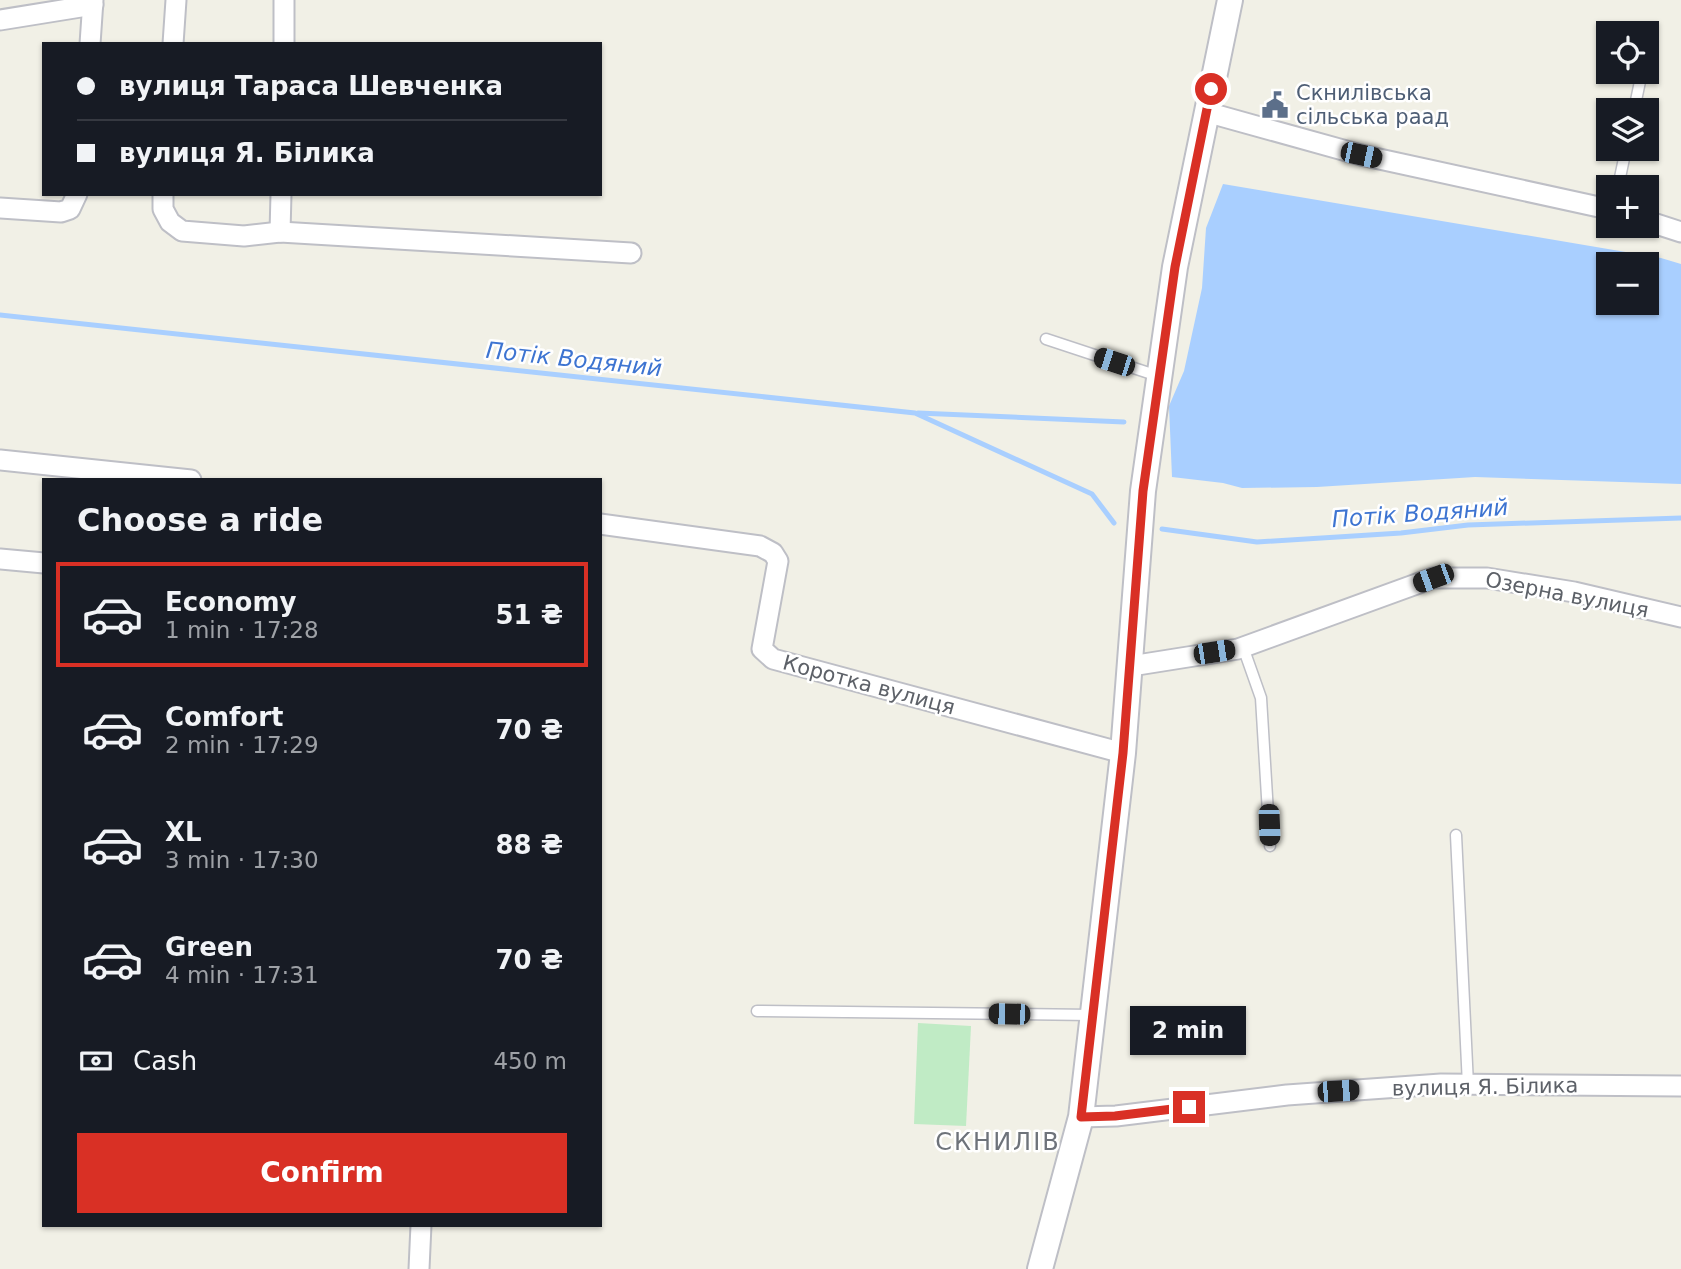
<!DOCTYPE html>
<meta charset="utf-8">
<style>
body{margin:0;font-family:"DejaVu Sans",sans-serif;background:#242831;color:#f1f3f6;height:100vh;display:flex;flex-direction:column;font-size:26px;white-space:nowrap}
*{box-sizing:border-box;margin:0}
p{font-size:23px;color:#9ea1a6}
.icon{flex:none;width:38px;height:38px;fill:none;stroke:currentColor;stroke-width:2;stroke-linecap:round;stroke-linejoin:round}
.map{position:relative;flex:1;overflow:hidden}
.drawer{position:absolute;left:42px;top:478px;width:560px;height:749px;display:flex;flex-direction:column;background:#171b24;border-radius:0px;box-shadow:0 2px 5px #0004}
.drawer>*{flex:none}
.hud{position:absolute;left:42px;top:42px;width:560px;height:154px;border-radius:0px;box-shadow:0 2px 5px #0004;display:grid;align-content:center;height:154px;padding:0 35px;background:#171b24}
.tools{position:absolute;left:1596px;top:21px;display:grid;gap:14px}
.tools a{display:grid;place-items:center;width:63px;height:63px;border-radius:0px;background:#171b24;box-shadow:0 2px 5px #0004;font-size:35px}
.end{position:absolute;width:32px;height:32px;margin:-16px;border:9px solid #d93025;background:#fff;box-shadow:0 0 0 4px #fff}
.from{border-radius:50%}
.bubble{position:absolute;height:49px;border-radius:0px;background:#171b24;box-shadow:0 2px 5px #0004;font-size:23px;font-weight:600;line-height:49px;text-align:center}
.car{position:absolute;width:21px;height:42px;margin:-21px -10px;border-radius:9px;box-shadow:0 0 5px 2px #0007;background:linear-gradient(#222 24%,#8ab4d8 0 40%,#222 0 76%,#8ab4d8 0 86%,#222 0)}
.hud b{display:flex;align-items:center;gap:24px;height:66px;font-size:26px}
.hud b+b{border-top:2px solid #363941}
.hud i{width:18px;height:18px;background:#f1f3f6}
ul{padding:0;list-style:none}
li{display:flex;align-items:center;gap:21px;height:105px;margin:0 14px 10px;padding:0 21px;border:4px solid transparent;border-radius:0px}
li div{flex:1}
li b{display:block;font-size:26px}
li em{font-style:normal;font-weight:600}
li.active{border-color:#d93025}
li>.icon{width:63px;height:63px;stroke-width:1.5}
h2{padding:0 35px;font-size:32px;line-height:84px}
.pay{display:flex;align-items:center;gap:18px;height:77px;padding:0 35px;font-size:26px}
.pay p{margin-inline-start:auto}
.cta{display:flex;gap:14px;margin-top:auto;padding:14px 35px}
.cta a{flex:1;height:80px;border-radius:0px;background:#d93025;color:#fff;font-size:28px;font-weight:600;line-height:80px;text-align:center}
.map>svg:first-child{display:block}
.green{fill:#c0ebc5}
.water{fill:#a9cfff;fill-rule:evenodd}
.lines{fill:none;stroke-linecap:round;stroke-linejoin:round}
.stream{stroke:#a9cfff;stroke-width:5}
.service-casing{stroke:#bebfc6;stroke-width:13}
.minor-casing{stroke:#bebfc6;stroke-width:23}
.tertiary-casing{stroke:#bebfc6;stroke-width:28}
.service{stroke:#fff;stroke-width:10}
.minor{stroke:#fff;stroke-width:19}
.tertiary{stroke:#fff;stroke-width:24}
.route{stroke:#d93025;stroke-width:9}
.labels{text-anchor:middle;stroke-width:5;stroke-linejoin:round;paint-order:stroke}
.service-label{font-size:21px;fill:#4e5e75;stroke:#fff;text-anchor:start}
.street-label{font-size:21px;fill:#5d6168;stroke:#fff}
.water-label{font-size:23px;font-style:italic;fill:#3d74d1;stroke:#fff}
.quarter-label{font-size:24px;letter-spacing:2px;fill:#6e737a;stroke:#fff}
</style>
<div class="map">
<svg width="1681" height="1269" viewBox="0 0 1681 1269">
<rect width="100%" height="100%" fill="#f1f0e6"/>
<path class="green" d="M 918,1023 L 971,1026 L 966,1126 L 914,1124 Z"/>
<path class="water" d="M 1223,184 L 1661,258 L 1681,264 L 1681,484 L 1475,477 L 1317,487 L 1242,488 L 1223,483 L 1172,477 L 1169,406 L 1184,371 L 1202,288 L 1206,228 ZM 1608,264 L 1647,264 L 1647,303 L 1608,303 Z"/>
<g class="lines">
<g class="stream">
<path d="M 0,315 L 915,413 L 1092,494 L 1114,523"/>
<path d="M 918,413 L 1124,422"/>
<path d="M 1162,529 L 1257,542 L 1401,533 L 1468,525 L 1681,518"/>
</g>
<defs>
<g id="service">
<path d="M 1634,110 L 1642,72"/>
<path d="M 1618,187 L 1626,149"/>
<path d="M 1046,339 L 1158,376"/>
<path d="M 1243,647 L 1261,698 L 1270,846"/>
<path d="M 1456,835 L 1468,1085"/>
<path d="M 757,1011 L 1092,1015"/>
</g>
<g id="minor">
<path d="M 0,20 L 93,5"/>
<path d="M 90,44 L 93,0"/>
<path d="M 173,44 L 176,0"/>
<path d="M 284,44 L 284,0"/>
<path d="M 1206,112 L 1361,155 L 1608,209"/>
<path d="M 163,194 L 163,209 L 170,222 L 182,231 L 244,236 L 280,232 L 631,253"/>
<path d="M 0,208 L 61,212 L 70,209 L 77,194"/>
<path d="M 1647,221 L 1681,232"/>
<path d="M 280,232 L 281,194"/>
<path d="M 0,460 L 191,480"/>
<path d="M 600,524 L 760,546 L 773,553 L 778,561 L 762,649 L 773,659 L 1123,753"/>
<path d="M 0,559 L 44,563"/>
<path d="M 1131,666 L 1238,649 L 1433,578 L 1487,578 L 1574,592 L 1681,617"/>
<path d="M 1081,1117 L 1116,1116 L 1287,1095 L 1441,1084 L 1681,1086"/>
<path d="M 419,1269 L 421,1225"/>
</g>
<path id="tertiary" d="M 1040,1269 L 1081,1117 L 1123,753 L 1143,491 L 1175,267 L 1230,0"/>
</defs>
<use href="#service" class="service-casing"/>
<use href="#minor" class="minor-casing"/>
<use href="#tertiary" class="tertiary-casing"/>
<use href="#service" class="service"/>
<use href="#minor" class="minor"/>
<use href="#tertiary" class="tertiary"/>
</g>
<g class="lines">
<path class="route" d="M 1189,1107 L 1115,1116 L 1081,1117 L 1123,753 L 1143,491 L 1175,267 L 1211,89"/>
</g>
<defs>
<symbol id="civic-bare" viewBox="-9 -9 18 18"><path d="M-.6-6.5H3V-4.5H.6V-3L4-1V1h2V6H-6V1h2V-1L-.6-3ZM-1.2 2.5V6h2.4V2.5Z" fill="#5c6f8a" stroke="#fff" stroke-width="2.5" paint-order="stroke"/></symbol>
</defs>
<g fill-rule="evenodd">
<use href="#civic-bare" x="1256" y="86" width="38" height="38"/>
</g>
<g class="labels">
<g class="service-label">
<text x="1296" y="100">Скнилівська<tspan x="1296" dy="24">сільська раад</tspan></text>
</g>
<g class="street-label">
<text transform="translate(1567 595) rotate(11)" y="7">Озерна вулиця</text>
<text transform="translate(869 685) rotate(15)" y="7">Коротка вулиця</text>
<text transform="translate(1485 1087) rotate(-1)" y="7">вулиця Я. Білика</text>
</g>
<g class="water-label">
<text transform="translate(574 359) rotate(6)" y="8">Потік Водяний</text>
<text transform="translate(1420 513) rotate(-4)" y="8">Потік Водяний</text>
</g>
<g class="quarter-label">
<text x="998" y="1150">СКНИЛІВ</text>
</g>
</g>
</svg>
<div class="tools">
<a><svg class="icon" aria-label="locate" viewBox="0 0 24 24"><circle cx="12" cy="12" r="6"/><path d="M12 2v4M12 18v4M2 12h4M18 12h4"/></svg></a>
<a><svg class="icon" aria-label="layers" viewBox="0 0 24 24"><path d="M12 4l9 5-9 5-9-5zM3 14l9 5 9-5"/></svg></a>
<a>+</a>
<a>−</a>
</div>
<i class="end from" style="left:1211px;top:89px"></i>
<i class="end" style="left:1189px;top:1107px"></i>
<div class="bubble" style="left:1130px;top:1006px;width:116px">2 min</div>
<i class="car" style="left:1361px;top:155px;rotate:102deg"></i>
<i class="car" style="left:1114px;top:362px;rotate:288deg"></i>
<i class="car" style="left:1433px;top:578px;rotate:250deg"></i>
<i class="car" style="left:1214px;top:652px;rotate:81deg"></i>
<i class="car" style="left:1269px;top:825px;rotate:178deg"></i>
<i class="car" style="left:1009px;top:1014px;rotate:271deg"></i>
<i class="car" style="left:1338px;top:1091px;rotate:86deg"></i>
<div class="hud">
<b><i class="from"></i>вулиця Тараса Шевченка</b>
<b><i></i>вулиця Я. Білика</b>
</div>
<section class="drawer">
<h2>Choose a ride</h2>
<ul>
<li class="active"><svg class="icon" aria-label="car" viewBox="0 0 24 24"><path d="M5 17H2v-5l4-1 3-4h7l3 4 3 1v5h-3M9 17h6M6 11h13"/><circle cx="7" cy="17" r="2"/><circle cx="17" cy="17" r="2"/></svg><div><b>Economy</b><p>1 min · 17:28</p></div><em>51 ₴</em></li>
<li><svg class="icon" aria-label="car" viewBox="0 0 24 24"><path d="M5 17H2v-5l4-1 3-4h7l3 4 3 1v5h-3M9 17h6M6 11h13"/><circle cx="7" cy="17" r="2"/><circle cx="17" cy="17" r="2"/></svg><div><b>Comfort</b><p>2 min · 17:29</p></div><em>70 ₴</em></li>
<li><svg class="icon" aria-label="car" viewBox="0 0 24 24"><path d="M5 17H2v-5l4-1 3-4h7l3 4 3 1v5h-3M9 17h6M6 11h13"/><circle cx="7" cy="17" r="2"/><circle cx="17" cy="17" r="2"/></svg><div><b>XL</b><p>3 min · 17:30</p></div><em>88 ₴</em></li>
<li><svg class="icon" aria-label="car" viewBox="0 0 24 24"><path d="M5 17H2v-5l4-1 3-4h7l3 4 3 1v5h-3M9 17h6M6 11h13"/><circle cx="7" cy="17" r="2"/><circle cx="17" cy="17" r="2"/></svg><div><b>Green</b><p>4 min · 17:31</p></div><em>70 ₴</em></li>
</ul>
<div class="pay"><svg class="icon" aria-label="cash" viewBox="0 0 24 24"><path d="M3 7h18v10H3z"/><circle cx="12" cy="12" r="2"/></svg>Cash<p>450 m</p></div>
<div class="cta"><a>Confirm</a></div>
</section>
</div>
